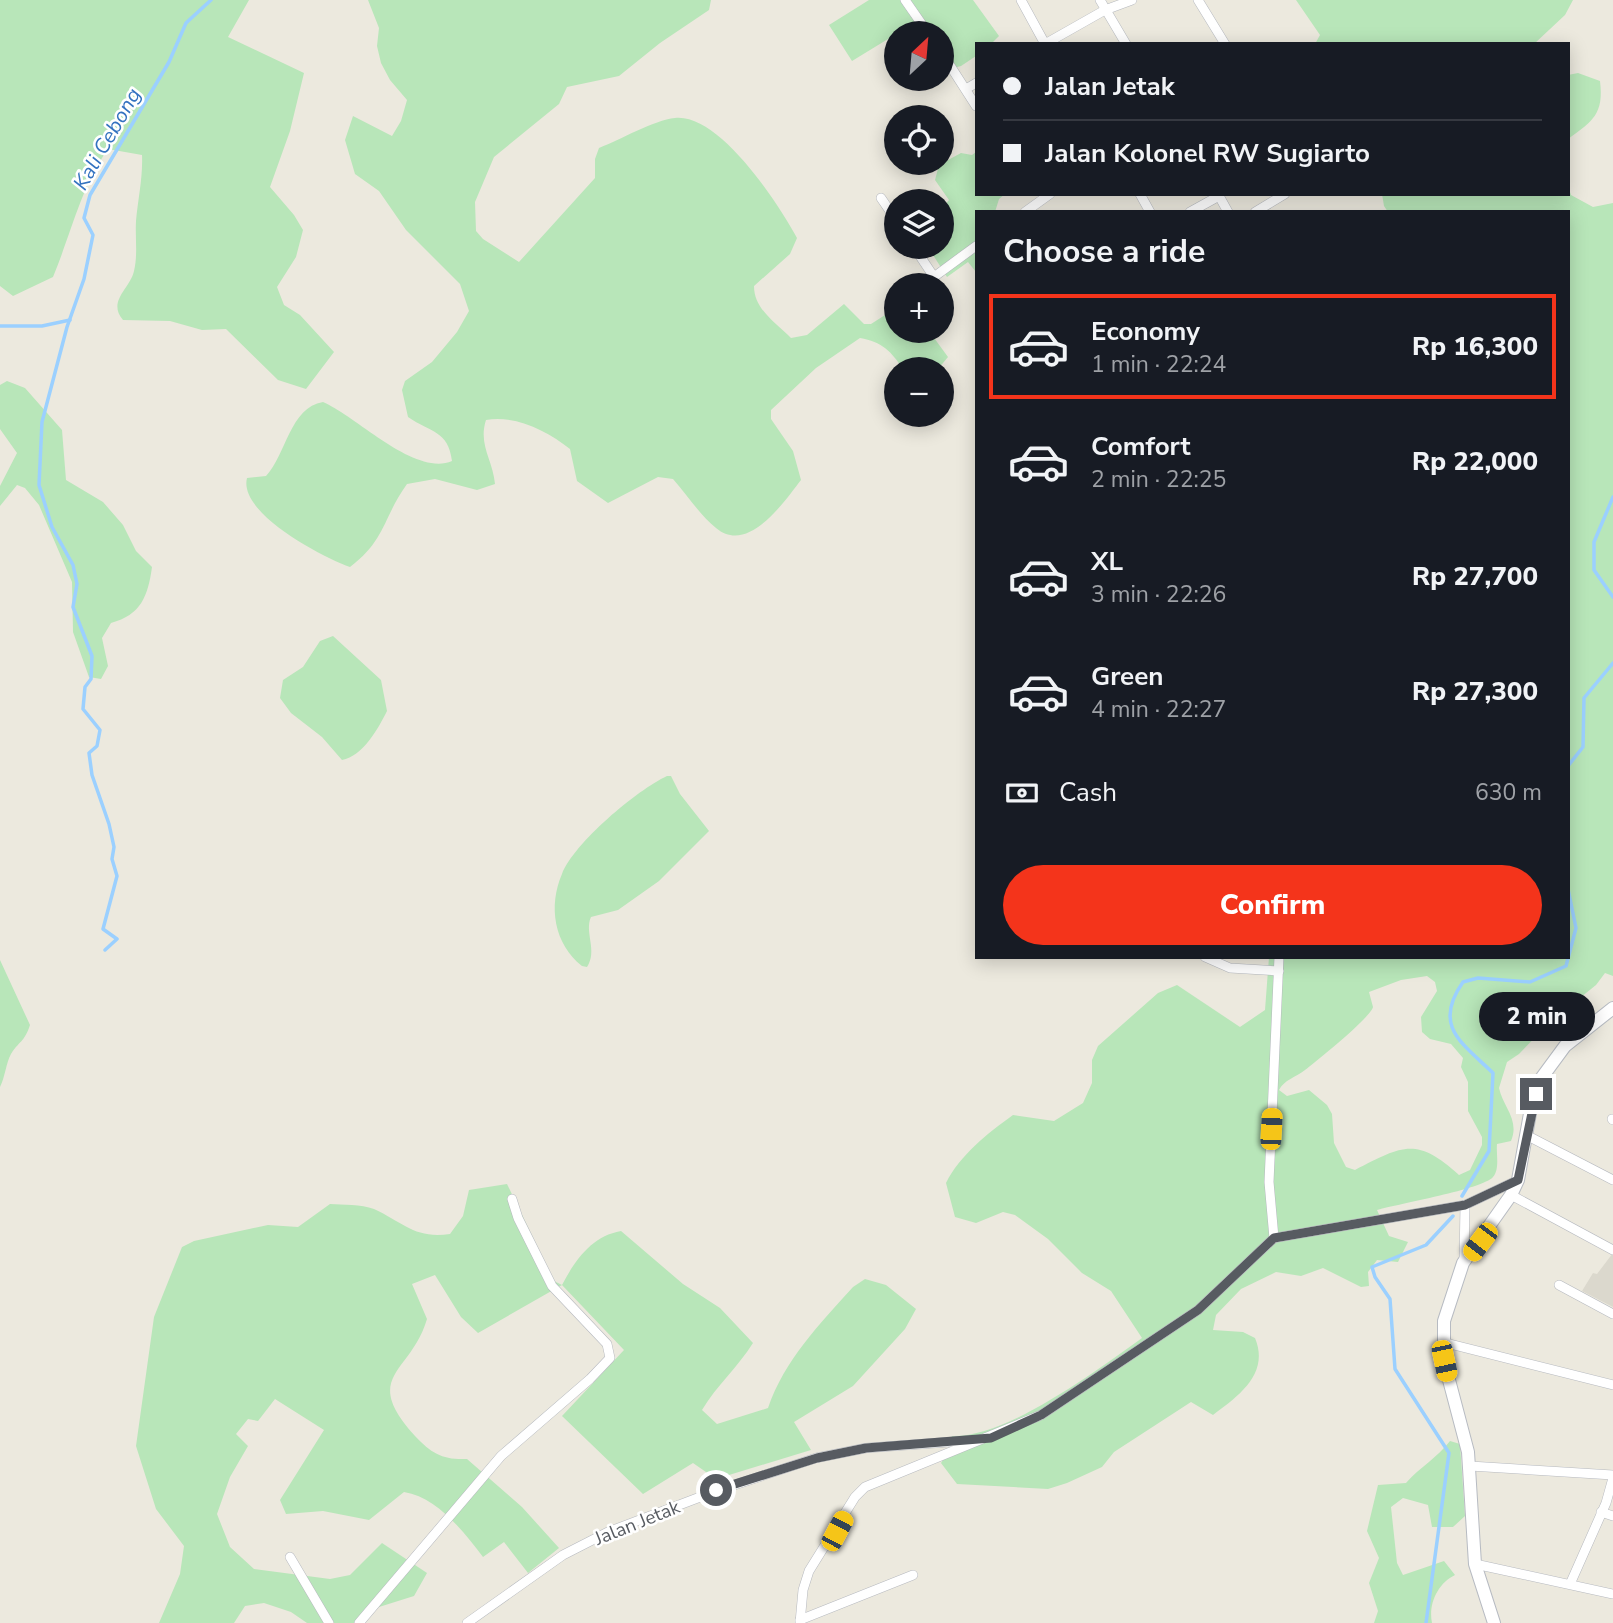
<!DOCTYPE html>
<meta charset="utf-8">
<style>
body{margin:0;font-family:"Nunito Sans",sans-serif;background:#242831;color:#f1f3f6;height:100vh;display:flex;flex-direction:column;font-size:26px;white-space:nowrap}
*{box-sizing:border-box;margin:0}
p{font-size:23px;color:#9ea1a6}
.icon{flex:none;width:38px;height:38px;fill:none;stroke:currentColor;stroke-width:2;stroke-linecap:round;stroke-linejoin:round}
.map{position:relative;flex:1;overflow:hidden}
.drawer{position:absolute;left:975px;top:210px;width:595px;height:749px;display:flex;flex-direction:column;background:#171b24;border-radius:0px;box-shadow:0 4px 18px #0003}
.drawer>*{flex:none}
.hud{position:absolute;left:975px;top:42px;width:595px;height:154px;border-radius:0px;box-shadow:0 4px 18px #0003;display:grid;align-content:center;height:154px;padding:0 28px;background:#171b24}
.needle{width:46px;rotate:26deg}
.controls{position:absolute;left:884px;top:21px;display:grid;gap:14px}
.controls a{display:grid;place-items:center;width:70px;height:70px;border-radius:50%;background:#171b24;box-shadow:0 4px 18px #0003;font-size:35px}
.end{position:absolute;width:32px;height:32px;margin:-16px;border:9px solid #575b61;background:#fff;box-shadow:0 0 0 4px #fff}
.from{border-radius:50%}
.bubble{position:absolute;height:49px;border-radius:24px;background:#171b24;box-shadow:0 4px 18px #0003;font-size:23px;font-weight:800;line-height:49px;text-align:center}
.car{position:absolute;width:21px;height:42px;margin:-21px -10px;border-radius:9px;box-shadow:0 0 5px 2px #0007;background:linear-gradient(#f5c518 24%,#345 0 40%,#f5c518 0 76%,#345 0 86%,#f5c518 0)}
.hud b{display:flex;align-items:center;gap:24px;height:66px;font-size:26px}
.hud b+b{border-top:2px solid #363941}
.hud i{width:18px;height:18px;background:#f1f3f6}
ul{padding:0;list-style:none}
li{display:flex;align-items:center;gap:21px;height:105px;margin:0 14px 10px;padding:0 14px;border:4px solid transparent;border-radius:0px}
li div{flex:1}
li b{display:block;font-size:26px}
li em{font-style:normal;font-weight:800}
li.active{border-color:#f4341b}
li>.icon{width:63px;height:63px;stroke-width:1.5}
h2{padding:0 28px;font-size:32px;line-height:84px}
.pay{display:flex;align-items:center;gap:18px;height:77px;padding:0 28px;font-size:26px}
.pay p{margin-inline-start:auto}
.action{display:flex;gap:14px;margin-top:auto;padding:14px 28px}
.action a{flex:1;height:80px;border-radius:42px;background:#f4341b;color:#fff;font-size:28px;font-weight:800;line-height:80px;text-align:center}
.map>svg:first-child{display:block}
.education{fill:#dbd8cd}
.green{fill:#b8e6b9;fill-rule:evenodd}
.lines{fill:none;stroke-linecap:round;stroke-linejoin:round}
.stream{stroke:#9bd0ff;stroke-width:3.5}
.minor-casing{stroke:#b6b9bf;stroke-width:10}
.secondary-casing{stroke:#b7bbc2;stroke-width:14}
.minor{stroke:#fff;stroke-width:9}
.secondary{stroke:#fff;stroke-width:12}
.route{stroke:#575b61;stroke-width:9}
.labels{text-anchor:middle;stroke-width:5;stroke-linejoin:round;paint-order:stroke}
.street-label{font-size:19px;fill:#575b61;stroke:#fff}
.water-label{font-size:21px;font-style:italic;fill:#3473c0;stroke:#fff}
</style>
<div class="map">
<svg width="1613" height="1623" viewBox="0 0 1613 1623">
<rect width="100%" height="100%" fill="#ece9de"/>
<path class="education" d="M 1613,1253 L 1613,1307 L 1582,1291 L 1593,1273 L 1597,1274 Z"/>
<g class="green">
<path d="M 0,0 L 249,0 L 228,37 L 304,73 L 290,131 L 270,187 L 294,215 L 303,230 L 296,257 L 277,287 L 284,305 L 300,315 L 334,352 L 306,389 L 278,380 L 226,329 L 202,330 L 170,321 L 123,320 C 107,301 130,289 134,271 C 138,254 135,238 136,221 C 138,199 143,177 142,155 L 108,149 C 81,187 71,234 53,277 L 13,296 L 0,286 Z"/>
<path d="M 368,0 L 711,0 L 709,10 L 660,43 L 619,76 L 567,87 L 559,104 L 494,157 L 475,202 L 476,231 L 483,239 L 519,262 L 595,178 L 595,159 L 599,148 C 620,140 654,120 675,118 C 719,113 778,203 797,238 L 790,254 L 754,286 C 754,309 775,322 791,338 L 807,335 L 844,304 L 864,324 L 871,324 L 896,308 L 896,331 L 929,331 L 948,357 L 938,369 L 903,369 C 891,351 882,342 860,338 L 816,368 L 771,410 L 771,419 L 793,451 L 801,480 C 784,502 748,555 716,528 C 700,515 687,495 673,479 L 658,477 L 608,503 L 577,481 L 570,449 C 547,431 516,415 486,420 C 478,445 493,460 495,484 L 477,490 L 435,479 L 407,484 C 383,517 386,540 350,567 C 322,557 238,513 247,478 L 266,476 C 286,455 290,407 323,402 C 356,416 415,477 452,461 C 448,430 431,433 408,417 L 402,390 L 405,381 L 432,362 L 457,332 L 469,311 L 460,284 L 406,230 L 379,191 L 355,174 L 345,140 L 353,116 L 392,136 L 401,121 L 407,100 L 390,80 L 381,63 L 377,46 L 379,28 Z"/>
<path d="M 869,0 L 973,0 L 999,36 L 991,44 L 976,44 L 976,56 L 961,66 L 942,71 L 942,33 L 909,33 L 906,28 L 852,61 L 829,25 Z"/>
<path d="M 1296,0 L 1573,0 L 1565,15 L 1534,44 L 1315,44 L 1320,35 Z"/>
<path d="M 1578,73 L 1600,81 C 1604,114 1593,121 1568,139 L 1568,75 Z"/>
<path d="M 976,152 L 976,194 L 1005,194 L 999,199 L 995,212 L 976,212 L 976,272 L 968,262 L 947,277 L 928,247 L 942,247 L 942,208 L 949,200 L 935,180 L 939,165 L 961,153 L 972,155 Z"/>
<path d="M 1568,186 L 1571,195 L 1593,207 L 1613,203 L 1613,976 L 1605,973 L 1596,985 L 1550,1022 L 1519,1054 L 1507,1062 L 1499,1088 C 1503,1107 1520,1120 1511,1141 L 1497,1144 C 1496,1154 1500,1169 1493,1177 C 1483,1189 1398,1204 1377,1210 L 1389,1236 L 1408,1242 L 1398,1262 L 1377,1260 L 1368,1272 L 1369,1286 L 1361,1287 L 1323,1268 L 1301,1276 L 1276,1272 L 1241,1289 L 1216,1315 L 1213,1330 L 1243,1332 L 1255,1338 C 1270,1374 1238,1396 1213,1415 L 1191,1402 L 1114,1452 L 1102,1467 L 1067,1483 L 1048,1489 L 957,1484 L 941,1463 L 950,1449 L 952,1436 C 1007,1438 1097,1370 1142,1338 L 1111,1291 L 1082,1273 L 1048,1239 L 1015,1215 L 1003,1212 L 976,1223 L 955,1217 L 946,1183 C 960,1155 988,1133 1013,1115 L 1054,1121 L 1083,1103 L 1092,1083 L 1092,1060 L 1098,1046 L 1158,993 L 1177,985 L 1240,1027 L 1265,1010 L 1269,957 L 1568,957 L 1568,212 L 1388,212 L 1384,206 L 1382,194 L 1568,194 ZM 1427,976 L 1435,982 L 1437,991 L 1421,1017 L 1422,1032 L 1430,1039 L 1451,1044 L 1463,1058 L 1461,1067 L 1468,1082 L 1468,1111 L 1482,1137 L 1482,1145 L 1470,1170 L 1459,1175 C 1416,1136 1402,1146 1355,1170 L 1346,1167 L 1334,1143 L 1332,1114 L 1327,1105 L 1309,1090 L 1287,1096 L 1279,1090 C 1284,1080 1296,1077 1305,1070 C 1317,1061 1371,1017 1373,1007 L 1369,992 L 1401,980 Z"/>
<path d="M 7,381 L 25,388 L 62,430 L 66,480 L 103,502 L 123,525 L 136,551 L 152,567 C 148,596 141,615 111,623 L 102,638 L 108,666 L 101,679 L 89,677 L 73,632 L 72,582 L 39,505 L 25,488 L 17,485 L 0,506 L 0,486 L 17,453 L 0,429 L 0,385 Z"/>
<path d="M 333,636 L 381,680 L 387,711 C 378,729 363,756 342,760 L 322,737 L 291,713 L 280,698 L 283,680 L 303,667 L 320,641 Z"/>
<path d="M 667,776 L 671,776 L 680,794 L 709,831 L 659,881 L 618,910 L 591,917 C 584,932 598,951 587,967 L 582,966 C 554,944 548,906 562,874 C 574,843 637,790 667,776 Z"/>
<path d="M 0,960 L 30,1025 C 24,1043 19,1041 11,1054 C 6,1063 5,1077 0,1087 Z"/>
<path d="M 507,1184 L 554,1281 L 562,1285 C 575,1260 592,1236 621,1231 L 683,1284 L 720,1308 L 753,1343 C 738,1367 717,1385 702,1410 L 717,1424 L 768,1408 C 785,1359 819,1325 853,1287 L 865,1279 L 886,1285 L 916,1309 L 905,1329 L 853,1386 L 794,1422 L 811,1450 L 716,1479 L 693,1463 L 643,1494 L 562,1416 L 624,1350 L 562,1285 L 478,1333 L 461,1317 L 435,1275 L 412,1284 L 427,1319 C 411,1374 360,1375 415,1436 C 432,1454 443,1460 467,1459 L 522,1507 L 559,1548 L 528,1573 L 504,1542 L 483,1557 C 464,1532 437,1497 404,1492 L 369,1520 L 323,1511 L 286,1514 L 280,1500 L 324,1430 L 275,1399 L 258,1421 L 248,1419 L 236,1434 L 248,1446 L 230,1477 L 217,1514 L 230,1547 L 254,1569 L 330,1579 L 350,1575 L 382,1543 L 427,1573 L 414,1596 L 379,1607 L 369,1606 L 355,1623 L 307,1623 L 291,1612 L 264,1603 L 245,1606 L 234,1623 L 159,1623 L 180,1574 L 184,1546 L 156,1509 L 136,1446 L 154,1317 L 182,1247 L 194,1241 L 268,1225 L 298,1227 L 330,1204 C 343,1205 361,1204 374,1209 C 404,1223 415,1239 450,1234 L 463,1216 L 469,1190 Z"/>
<path d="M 1450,1441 L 1460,1444 L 1465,1516 L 1453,1527 L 1432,1527 L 1428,1505 L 1403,1498 L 1391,1507 L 1397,1563 L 1403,1575 L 1444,1561 L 1455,1575 C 1438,1583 1428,1604 1432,1623 L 1374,1623 L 1378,1611 L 1369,1583 L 1379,1558 L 1367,1531 L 1378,1485 L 1406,1483 C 1420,1467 1437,1458 1450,1441 Z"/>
</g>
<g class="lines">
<g class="stream">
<path d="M 0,326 L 42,326 L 70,320"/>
<path d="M 1613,497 L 1594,542 L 1594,570 L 1613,597"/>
<path d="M 1568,766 L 1583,747 L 1584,698 L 1613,663"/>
<path d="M 105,950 L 117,939 L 103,929 L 117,876 L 112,859 L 114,847 L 109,824 L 92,775 L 89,753 L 97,746 L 100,730 L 83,709 L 85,687 L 91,679 L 92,656 L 73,607 L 77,584 L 73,565 L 52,527 L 39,485 L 42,422 L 67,327 L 84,279 L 93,235 L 84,218 L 90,195 L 169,62 L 186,23 L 211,0"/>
<path d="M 1462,1196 L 1489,1151 L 1493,1073 C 1462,1043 1432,1026 1463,982 L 1478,978 L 1530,982 L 1566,966 L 1576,928 L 1568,889"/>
<path d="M 1426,1623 L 1449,1453 L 1395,1369 L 1390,1299 L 1375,1277 L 1372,1267 L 1426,1245 L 1453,1216"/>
</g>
<defs>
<g id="minor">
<path d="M 905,0 L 928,33"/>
<path d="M 1021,0 L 1045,44 L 1105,10 L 1132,0"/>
<path d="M 1100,0 L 1126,44"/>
<path d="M 1198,0 L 1225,44"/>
<path d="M 942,53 L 976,106"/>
<path d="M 966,89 L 976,83"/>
<path d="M 1140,194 L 1150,212"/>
<path d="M 1218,194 L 1228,212"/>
<path d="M 881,198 L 896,220"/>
<path d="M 1025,212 L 1050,194"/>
<path d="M 1190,212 L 1219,196"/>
<path d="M 1255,212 L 1285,194"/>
<path d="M 914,247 L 934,277"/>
<path d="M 923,285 L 976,246"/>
<path d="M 1205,957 L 1230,968 L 1279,971"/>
<path d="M 1612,1119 L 1613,1120"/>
<path d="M 1528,1136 L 1613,1180"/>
<path d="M 1511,1195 L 1613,1250"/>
<path d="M 1274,1238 L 1269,1182 L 1279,957"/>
<path d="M 1274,1238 L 1465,1205 L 1518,1180"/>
<path d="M 1464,1261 L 1465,1205"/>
<path d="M 1559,1285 L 1613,1314"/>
<path d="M 1442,1342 L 1613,1385"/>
<path d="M 1470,1466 L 1613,1475"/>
<path d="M 1601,1512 L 1613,1516"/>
<path d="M 290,1557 L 329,1623"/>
<path d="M 1475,1564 L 1613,1594"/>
<path d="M 1571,1582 L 1606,1503 L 1613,1478"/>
<path d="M 800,1620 L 913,1575"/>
<path d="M 359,1623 L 501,1456 L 590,1379 L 610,1358 L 607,1344 L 552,1286 L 518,1218 L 512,1199"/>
<path d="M 467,1623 L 563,1555 L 608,1532 L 716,1491 L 816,1458 L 866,1448 L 977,1440"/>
<path d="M 800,1623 L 803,1590 L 809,1571 L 855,1497 L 865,1487 L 1041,1415 L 1198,1310 L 1274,1238"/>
</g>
<path id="secondary" d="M 1494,1623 L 1475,1564 L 1468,1452 L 1444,1361 L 1444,1321 L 1463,1263 L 1511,1195 L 1518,1180 L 1531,1108 L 1540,1080 L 1565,1046 L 1613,1008"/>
</defs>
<use href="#minor" class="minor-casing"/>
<use href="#secondary" class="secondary-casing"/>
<use href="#minor" class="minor"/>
<use href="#secondary" class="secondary"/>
</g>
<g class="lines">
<path class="route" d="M 716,1490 L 817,1458 L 866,1448 L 991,1438 L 1041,1415 L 1198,1310 L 1274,1238 L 1465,1205 L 1518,1180 L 1536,1094"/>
</g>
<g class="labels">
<g class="street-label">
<text transform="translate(637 1522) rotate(-22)" y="7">Jalan Jetak</text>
</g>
<g class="water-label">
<text transform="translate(107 139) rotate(-60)" y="7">Kali Cebong</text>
</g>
</g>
</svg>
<div class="controls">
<a><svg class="needle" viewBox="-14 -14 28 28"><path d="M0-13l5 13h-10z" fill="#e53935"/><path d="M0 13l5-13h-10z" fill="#9ea1a6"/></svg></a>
<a><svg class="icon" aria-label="locate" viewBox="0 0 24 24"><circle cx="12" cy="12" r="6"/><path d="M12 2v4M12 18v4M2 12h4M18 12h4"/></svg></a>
<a><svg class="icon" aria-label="layers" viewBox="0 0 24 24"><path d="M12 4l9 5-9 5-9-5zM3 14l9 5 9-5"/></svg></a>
<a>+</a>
<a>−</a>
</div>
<i class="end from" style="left:716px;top:1490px"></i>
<i class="end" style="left:1536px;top:1094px"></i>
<div class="bubble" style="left:1479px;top:992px;width:116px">2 min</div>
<i class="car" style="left:1271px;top:1129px;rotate:3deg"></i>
<i class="car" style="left:1480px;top:1242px;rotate:217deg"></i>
<i class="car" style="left:1444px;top:1361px;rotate:168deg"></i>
<i class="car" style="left:837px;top:1531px;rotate:28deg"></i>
<div class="hud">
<b><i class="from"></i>Jalan Jetak</b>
<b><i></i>Jalan Kolonel RW Sugiarto</b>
</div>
<section class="drawer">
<h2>Choose a ride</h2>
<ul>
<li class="active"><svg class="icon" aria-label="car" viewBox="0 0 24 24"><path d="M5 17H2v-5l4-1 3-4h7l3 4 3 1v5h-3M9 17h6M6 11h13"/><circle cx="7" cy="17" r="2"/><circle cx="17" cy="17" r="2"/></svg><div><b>Economy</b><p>1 min · 22:24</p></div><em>Rp 16,300</em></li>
<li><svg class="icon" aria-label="car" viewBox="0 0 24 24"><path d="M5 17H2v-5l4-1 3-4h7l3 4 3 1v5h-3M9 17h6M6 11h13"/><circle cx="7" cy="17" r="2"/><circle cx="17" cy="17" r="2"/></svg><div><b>Comfort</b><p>2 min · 22:25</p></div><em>Rp 22,000</em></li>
<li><svg class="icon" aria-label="car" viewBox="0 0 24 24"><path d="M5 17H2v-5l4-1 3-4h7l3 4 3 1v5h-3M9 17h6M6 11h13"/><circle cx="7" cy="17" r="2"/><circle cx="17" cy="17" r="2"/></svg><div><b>XL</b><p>3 min · 22:26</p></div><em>Rp 27,700</em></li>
<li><svg class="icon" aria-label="car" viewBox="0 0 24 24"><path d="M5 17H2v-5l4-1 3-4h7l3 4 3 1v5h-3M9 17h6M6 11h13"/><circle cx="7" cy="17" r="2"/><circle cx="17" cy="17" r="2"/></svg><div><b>Green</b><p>4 min · 22:27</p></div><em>Rp 27,300</em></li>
</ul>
<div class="pay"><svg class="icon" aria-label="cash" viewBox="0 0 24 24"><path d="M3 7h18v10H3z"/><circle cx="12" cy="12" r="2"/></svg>Cash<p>630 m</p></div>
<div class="action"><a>Confirm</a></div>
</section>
</div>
